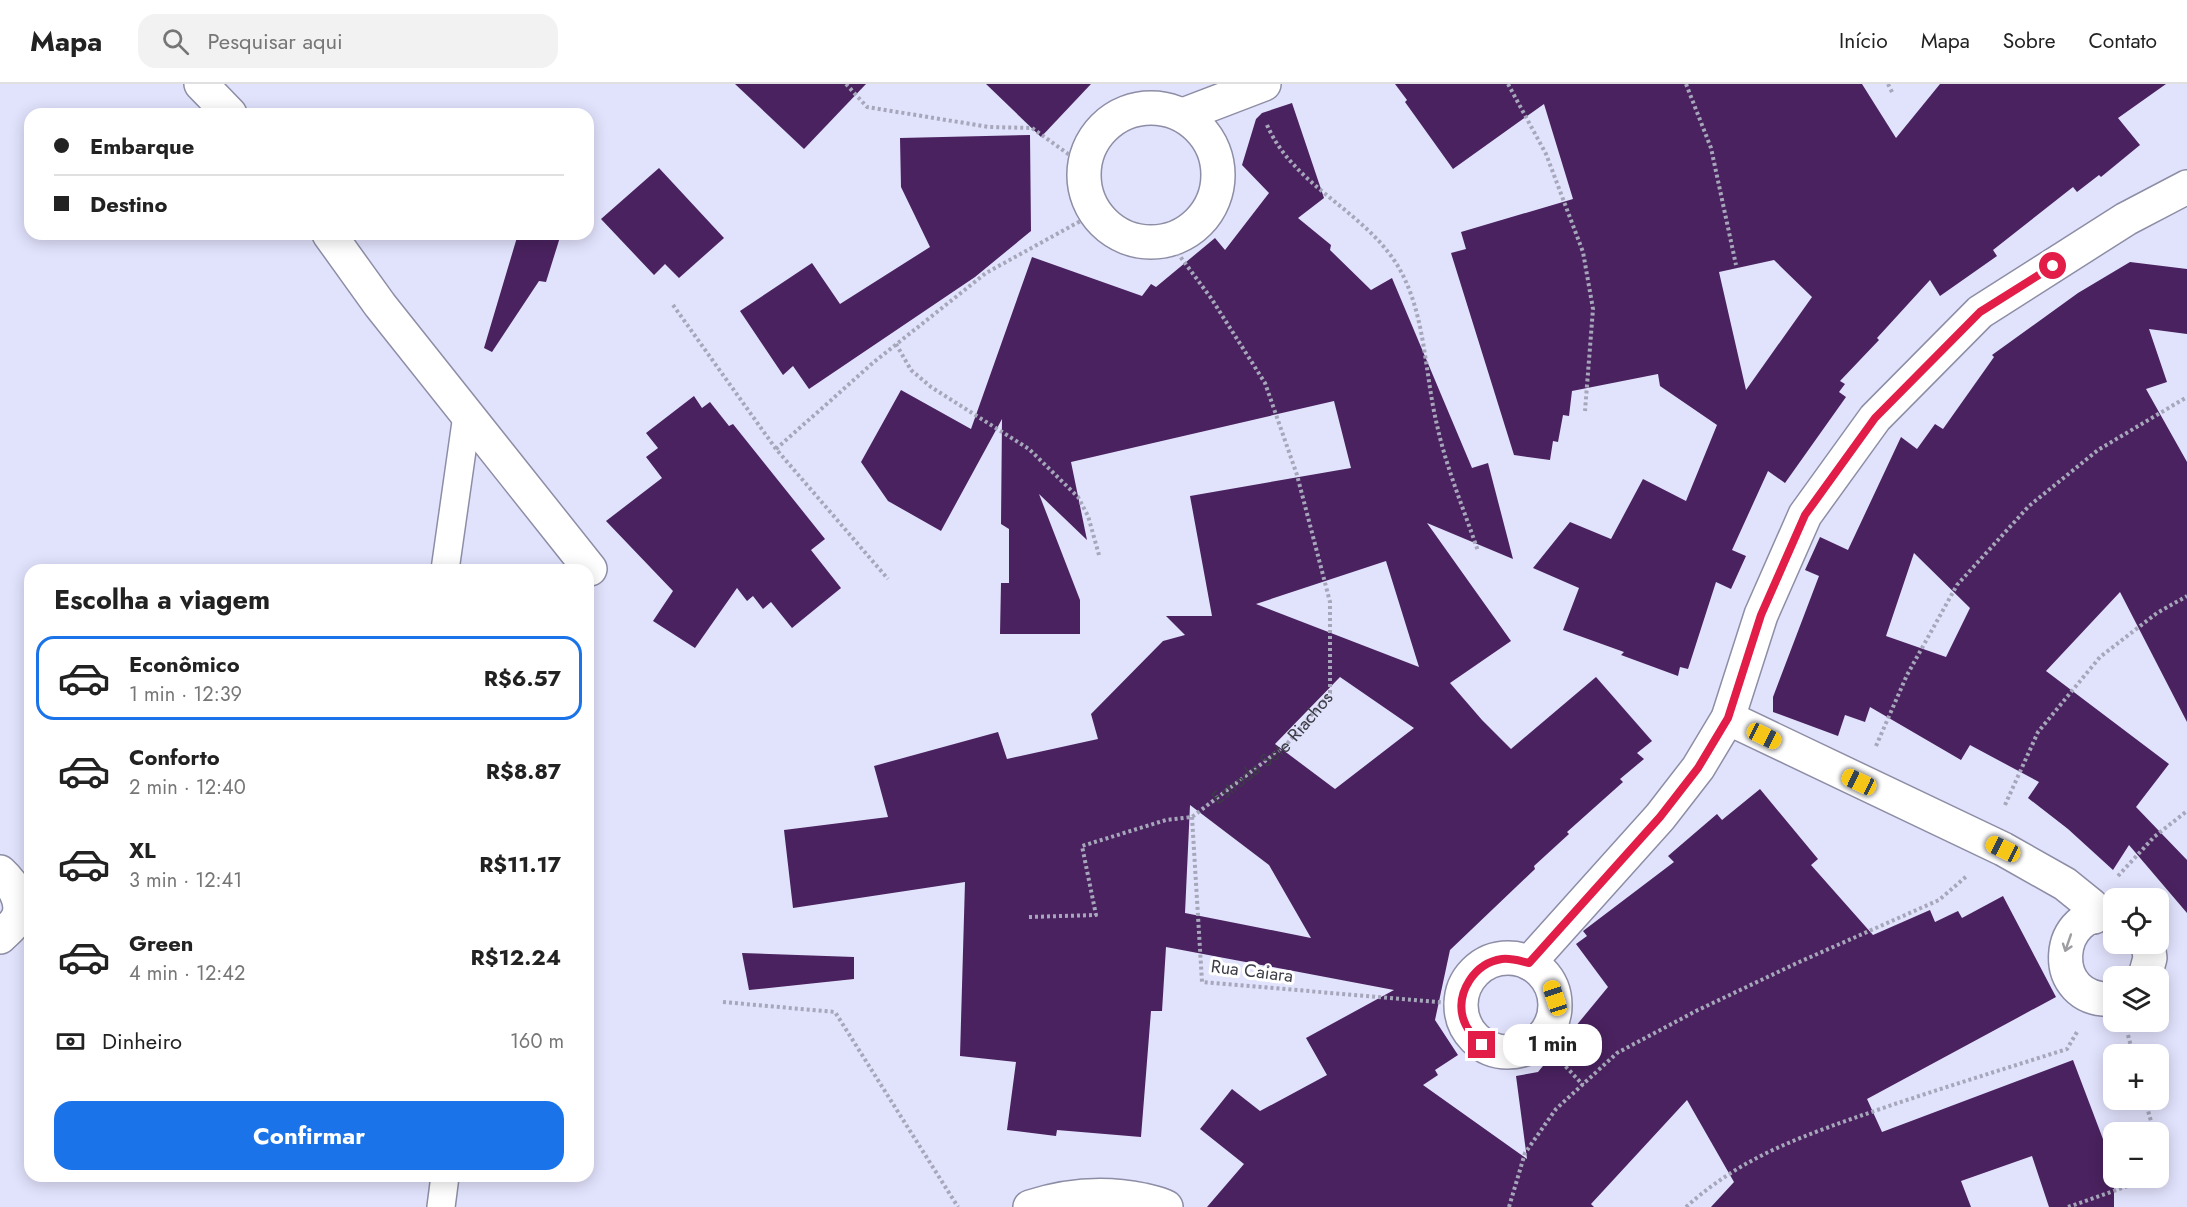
<!DOCTYPE html>
<html lang="pt">
<meta charset="utf-8">
<style>
body{margin:0;font-family:Jost,sans-serif;background:#f2f2f2;color:#222;height:100vh;display:flex;flex-direction:column;font-size:22px;white-space:nowrap}
*{box-sizing:border-box;margin:0}
p{font-size:20px;color:#767676}
.icon{flex:none;width:33px;height:33px;fill:none;stroke:currentColor;stroke-width:2;stroke-linecap:round;stroke-linejoin:round}
.map{position:relative;flex:1;overflow:hidden}
.drawer{position:absolute;left:24px;top:480px;width:570px;height:618px;display:flex;flex-direction:column;background:#fff;border-radius:18px;box-shadow:0 3px 15px #0003}
.drawer>*{flex:none}
.hud{position:absolute;left:24px;top:24px;width:570px;height:132px;border-radius:18px;box-shadow:0 3px 15px #0003;display:grid;align-content:center;height:132px;padding:0 30px;background:#fff}
.tools{position:absolute;left:2103px;top:804px;display:grid;gap:12px}
.tools a{display:grid;place-items:center;width:66px;height:66px;border-radius:12px;background:#fff;box-shadow:0 3px 15px #0003;font-size:30px}
.end{position:absolute;width:27px;height:27px;margin:-14px;border:8px solid #e11d48;background:#fff;box-shadow:0 0 0 3px #fff}
.from{border-radius:50%}
.bubble{position:absolute;height:42px;border-radius:18px;background:#fff;box-shadow:0 3px 15px #0003;font-size:20px;font-weight:700;line-height:42px;text-align:center}
.car{position:absolute;width:18px;height:36px;margin:-18px -9px;border-radius:8px;box-shadow:0 0 4px 2px #0007;background:linear-gradient(#f5c518 24%,#345 0 40%,#f5c518 0 76%,#345 0 86%,#f5c518 0)}
.hud b{display:flex;align-items:center;gap:21px;height:57px;font-size:22px}
.hud b+b{border-top:2px solid #e0e0e0}
.hud i{width:15px;height:15px;background:#222}
ul{padding:0;list-style:none}
li{display:flex;align-items:center;gap:18px;height:84px;margin:0 12px 9px;padding:0 18px;border:3px solid transparent;border-radius:18px}
li div{flex:1}
li b{display:block;font-size:22px}
li em{font-style:normal;font-weight:700}
li.selected{border-color:#1a73e8}
li>.icon{width:54px;height:54px;stroke-width:1.5}
h2{padding:0 30px;font-size:27px;line-height:72px}
.pay{display:flex;align-items:center;gap:15px;height:66px;padding:0 30px;font-size:22px}
.pay p{margin-inline-start:auto}
.action{display:flex;gap:12px;margin-top:auto;padding:12px 30px}
.action a{flex:1;height:69px;border-radius:18px;background:#1a73e8;color:#fff;font-size:24px;font-weight:700;line-height:69px;text-align:center}
header{display:flex;align-items:center;gap:36px;box-sizing:border-box;height:84px;padding:0 30px;background:#fff;border-bottom:2px solid #e0e0e0}
header strong{font-size:28px}
nav{display:flex;gap:33px;margin-inline-start:auto;font-size:21px}
.search{width:420px;height:54px;background:#f2f2f2;display:flex;align-items:center;gap:15px;box-sizing:border-box;padding:0 21px;border-radius:18px;color:#767676;font-size:22px}
.map>svg:first-child{display:block}
.building{fill:#4a225f;fill-rule:evenodd}
.lines{fill:none;stroke-linecap:round;stroke-linejoin:round}
.service-casing{stroke:#8d8da6;stroke-width:30}
.minor-casing{stroke:#8d8da6;stroke-width:36}
.path{stroke:#a6a7bb;stroke-width:4;stroke-dasharray:3 3;stroke-linecap:butt}
.service{stroke:#fff;stroke-width:27}
.minor{stroke:#fff;stroke-width:33}
.oneway{stroke:#9e9ea2}
.route{stroke:#e11d48;stroke-width:8}
.labels{text-anchor:middle;stroke-width:6;stroke-linejoin:round;paint-order:stroke}
.street-label{font-size:18px;fill:#3c3c46;stroke:#fff}
</style>
<header>
<strong>Mapa</strong>
<div class="search"><svg class="icon" aria-label="search" viewBox="0 0 24 24"><circle cx="10" cy="10" r="6"/><path d="M15 15l6 6"/></svg>Pesquisar aqui</div>
<nav><a>Início</a><a>Mapa</a><a>Sobre</a><a>Contato</a></nav>
</header>
<div class="map">
<svg width="2187" height="1123" viewBox="0 0 2187 1123">
<rect width="100%" height="100%" fill="#e1e2fc"/>
<g class="building">
<path d="M 735,0 L 866,0 L 804,65 Z"/>
<path d="M 986,0 L 1091,0 L 1041,53 Z"/>
<path d="M 1395,0 L 1862,0 L 1896,54 L 1940,0 L 2166,0 L 2118,34 L 2140,61 L 2101,93 L 2099,91 L 2077,108 L 2073,103 L 1993,166 L 1997,172 L 1940,212 L 1930,196 L 1877,254 L 1879,256 L 1840,297 L 1845,300 L 1839,308 L 1846,313 L 1785,399 L 1768,387 L 1732,466 L 1746,472 L 1731,505 L 1716,498 L 1688,585 L 1680,583 L 1678,592 L 1621,571 L 1624,568 L 1563,546 L 1579,504 L 1533,484 L 1570,438 L 1611,455 L 1643,395 L 1686,417 L 1717,341 L 1660,302 L 1658,290 L 1572,307 L 1569,332 L 1563,331 L 1558,358 L 1553,357 L 1550,376 L 1514,371 L 1451,169 L 1466,165 L 1461,148 L 1573,115 L 1544,20 L 1453,85 L 1405,18 L 1407,16 ZM 1774,176 L 1812,213 L 1746,306 L 1719,188 Z"/>
<path d="M 1292,19 L 1324,114 L 1298,134 L 1331,161 L 1330,166 L 1371,206 L 1392,194 L 1472,384 L 1488,379 L 1513,475 L 1427,439 L 1511,557 L 1450,599 L 1482,636 L 1511,665 L 1596,593 L 1652,657 L 1637,669 L 1644,675 L 1620,695 L 1623,698 L 1567,748 L 1569,750 L 1534,782 L 1535,785 L 1450,866 L 1435,936 L 1458,971 L 1435,986 L 1438,991 L 1423,1001 L 1527,1075 L 1516,992 L 1538,988 L 1608,903 L 1576,860 L 1587,852 L 1583,847 L 1674,778 L 1668,772 L 1717,730 L 1722,736 L 1760,705 L 1818,775 L 1811,781 L 1873,851 L 1930,826 L 1935,838 L 1958,827 L 1962,834 L 2003,812 L 2056,913 L 1867,1015 L 1882,1048 L 2073,976 L 2106,1063 L 2114,1061 L 2114,1123 L 2049,1123 L 2032,1072 L 1961,1097 L 1971,1123 L 1711,1123 L 1734,1098 L 1687,1016 L 1591,1120 L 1594,1123 L 1207,1123 L 1244,1080 L 1200,1045 L 1232,1005 L 1260,1027 L 1327,991 L 1306,954 L 1394,906 L 1166,863 L 1162,927 L 1151,927 L 1141,1053 L 1057,1046 L 1056,1052 L 1007,1046 L 1016,978 L 960,972 L 965,798 L 793,824 L 784,746 L 888,733 L 874,682 L 998,648 L 1007,675 L 1098,655 L 1091,630 L 1163,557 L 1185,551 L 1166,532 L 1212,532 L 1190,412 L 1351,384 L 1334,317 L 1071,378 L 1087,456 L 1039,410 L 1080,516 L 1080,550 L 1000,550 L 1001,499 L 1009,499 L 1009,445 L 1001,440 L 1002,335 L 941,447 L 888,417 L 861,378 L 901,306 L 971,345 L 1032,173 L 1142,212 L 1151,200 L 1156,203 L 1215,154 L 1225,166 L 1269,109 L 1242,81 L 1256,35 L 1262,29 ZM 1386,477 L 1419,583 L 1256,520 ZM 1340,593 L 1414,644 L 1335,705 L 1275,660 ZM 1190,721 L 1269,781 L 1311,854 L 1185,829 Z"/>
<path d="M 1030,51 L 1031,147 L 975,193 L 809,305 L 793,282 L 783,291 L 740,227 L 812,179 L 840,220 L 930,163 L 901,103 L 900,54 Z"/>
<path d="M 659,84 L 724,154 L 679,194 L 665,180 L 654,191 L 601,135 Z"/>
<path d="M 518,150 L 561,150 L 546,198 L 539,197 L 492,268 L 484,264 Z"/>
<path d="M 2130,178 L 2187,185 L 2187,250 L 2149,245 L 2167,298 L 2146,305 L 2187,378 L 2187,638 L 2120,508 L 2046,587 L 2169,680 L 2136,723 L 2187,776 L 2187,829 L 2129,761 L 2113,786 L 2068,745 L 2028,714 L 2039,698 L 1970,661 L 1961,676 L 1870,623 L 1865,638 L 1845,631 L 1838,652 L 1773,628 L 1773,613 L 1819,492 L 1805,486 L 1820,453 L 1848,466 L 1901,353 L 1917,365 L 1935,340 L 1943,345 L 1994,273 L 1992,271 L 2078,209 ZM 1914,469 L 1970,524 L 1946,573 L 1886,552 Z"/>
<path d="M 694,312 L 702,324 L 710,318 L 729,342 L 733,340 L 825,455 L 811,466 L 841,504 L 792,544 L 771,518 L 763,525 L 753,512 L 747,517 L 737,504 L 695,564 L 653,537 L 673,507 L 606,437 L 662,394 L 646,373 L 658,364 L 646,349 Z"/>
<path d="M 742,869 L 854,873 L 854,895 L 749,906 Z"/>
</g>
<g class="lines">
<defs>
<g id="service">
<path d="M 445,486 L 467,331"/>
<path d="M 441,1123 L 445,1092"/>
</g>
<g id="minor">
<path d="M 201,0 L 230,30"/>
<circle cx="1151" cy="91" r="67"/>
<path d="M 1183,31 L 1264,0"/>
<path d="M 329,150 L 380,221 L 590,485"/>
<path d="M 1728,634 L 2003,765 L 2065,800 L 2091,821 L 2094,833"/>
<path d="M 0,788 C 12,799 26,819 17,835 C 13,842 5,848 0,853"/>
<path d="M 2114,831 C 2054,821 2045,920 2114,915"/>
<circle cx="1508" cy="921" r="47"/>
<path d="M 1529,879 L 1660,733 L 1698,684 L 1728,634 L 1761,531 L 1805,431 L 1875,334 L 1980,228 L 2126,135 L 2187,103"/>
<path d="M 2145,892 L 2150,874 L 2148,860"/>
<path d="M 1030,1123 C 1067,1111 1105,1108 1143,1116 C 1151,1118 1159,1119 1166,1123"/>
</g>
</defs>
<use href="#service" class="service-casing"/>
<use href="#minor" class="minor-casing"/>
<g class="path">
<path d="M 846,0 L 867,23 L 989,43 L 1032,44 L 1085,82"/>
<path d="M 1508,0 L 1546,70 L 1583,168 L 1593,225 L 1585,327"/>
<path d="M 1686,0 L 1711,64 L 1736,181"/>
<path d="M 1888,0 L 1893,10"/>
<path d="M 1267,41 C 1293,101 1361,125 1396,179 C 1426,227 1424,287 1437,341 C 1446,383 1464,426 1478,467"/>
<path d="M 673,221 L 776,365 L 888,495"/>
<path d="M 896,260 L 911,286 L 931,303 L 1029,365 L 1078,413 L 1088,432 L 1099,471"/>
<path d="M 776,365 L 874,278 L 986,189 L 1095,129"/>
<path d="M 1876,662 L 1907,591 L 1957,501 L 2029,422 L 2098,366 L 2187,313"/>
<path d="M 2005,721 L 2038,648 L 2100,573 L 2157,529 L 2187,512"/>
<path d="M 1192,733 L 1202,898 L 1461,920"/>
<path d="M 2118,792 L 2154,753 L 2187,727"/>
<path id="s1" d="M 1029,833 L 1096,831 L 1082,762 L 1166,736 L 1192,733 L 1286,661 L 1330,609 L 1330,518 L 1297,391 L 1265,299 L 1211,214 L 1179,171 L 1164,157"/>
<path d="M 723,918 L 835,928 L 958,1123"/>
<path d="M 2128,951 L 2133,970"/>
<path d="M 1541,956 L 1583,1001"/>
<path d="M 2145,1016 L 2154,1048"/>
<path d="M 2158,1067 L 2164,1089 L 2158,1091"/>
<path d="M 1509,1123 L 1525,1069 L 1556,1025 L 1617,969 L 1696,927 L 1797,879 L 1939,816 L 1968,791"/>
<path d="M 1686,1123 C 1745,1070 1806,1051 1880,1025 C 1942,1004 2004,985 2067,965 L 2077,948"/>
<path d="M 2068,1123 L 2151,1094"/>
</g>
<use href="#service" class="service"/>
<use href="#minor" class="minor"/>
</g>
<defs><path id="oneway-shaft" d="M-6 0H5M1.5-3L5.5 0L1.5 3" fill="none" stroke-width="1.6" stroke-linecap="round" stroke-linejoin="round" transform="scale(1.5)"/></defs>
<use class="oneway" href="#oneway-shaft" transform="translate(2068 859) rotate(109)"/>
<g class="lines">
<path class="route" d="M 1482,961 C 1474,953 1466,945 1463,934 C 1456,909 1474,879 1502,875 C 1512,874 1520,877 1529,879 L 1660,733 L 1698,684 L 1728,634 L 1761,531 L 1805,431 L 1875,334 L 1980,228 L 2053,182"/>
</g>
<g class="labels">
<g class="street-label">
<text dy="6" stroke="none"><textPath href="#s1" startOffset="358">Estrada Sete Riachos</textPath></text>
<text transform="translate(1252 887) rotate(7)" y="6">Rua Caiara</text>
</g>
</g>
</svg>
<div class="tools">
<a><svg class="icon" aria-label="locate" viewBox="0 0 24 24"><circle cx="12" cy="12" r="6"/><path d="M12 2v4M12 18v4M2 12h4M18 12h4"/></svg></a>
<a><svg class="icon" aria-label="layers" viewBox="0 0 24 24"><path d="M12 4l9 5-9 5-9-5zM3 14l9 5 9-5"/></svg></a>
<a>+</a>
<a>−</a>
</div>
<i class="end from" style="left:2053px;top:182px"></i>
<i class="end" style="left:1482px;top:961px"></i>
<div class="bubble" style="left:1503px;top:940px;width:99px">1 min</div>
<i class="car" style="left:1764px;top:652px;rotate:116deg"></i>
<i class="car" style="left:1859px;top:698px;rotate:295deg"></i>
<i class="car" style="left:2003px;top:765px;rotate:296deg"></i>
<i class="car" style="left:1555px;top:914px;rotate:342deg"></i>
<div class="hud">
<b><i class="from"></i>Embarque</b>
<b><i></i>Destino</b>
</div>
<section class="drawer">
<h2>Escolha a viagem</h2>
<ul>
<li class="selected"><svg class="icon" aria-label="car" viewBox="0 0 24 24"><path d="M5 17H2v-5l4-1 3-4h7l3 4 3 1v5h-3M9 17h6M6 11h13"/><circle cx="7" cy="17" r="2"/><circle cx="17" cy="17" r="2"/></svg><div><b>Econômico</b><p>1 min · 12:39</p></div><em>R$6.57</em></li>
<li><svg class="icon" aria-label="car" viewBox="0 0 24 24"><path d="M5 17H2v-5l4-1 3-4h7l3 4 3 1v5h-3M9 17h6M6 11h13"/><circle cx="7" cy="17" r="2"/><circle cx="17" cy="17" r="2"/></svg><div><b>Conforto</b><p>2 min · 12:40</p></div><em>R$8.87</em></li>
<li><svg class="icon" aria-label="car" viewBox="0 0 24 24"><path d="M5 17H2v-5l4-1 3-4h7l3 4 3 1v5h-3M9 17h6M6 11h13"/><circle cx="7" cy="17" r="2"/><circle cx="17" cy="17" r="2"/></svg><div><b>XL</b><p>3 min · 12:41</p></div><em>R$11.17</em></li>
<li><svg class="icon" aria-label="car" viewBox="0 0 24 24"><path d="M5 17H2v-5l4-1 3-4h7l3 4 3 1v5h-3M9 17h6M6 11h13"/><circle cx="7" cy="17" r="2"/><circle cx="17" cy="17" r="2"/></svg><div><b>Green</b><p>4 min · 12:42</p></div><em>R$12.24</em></li>
</ul>
<div class="pay"><svg class="icon" aria-label="cash" viewBox="0 0 24 24"><path d="M3 7h18v10H3z"/><circle cx="12" cy="12" r="2"/></svg>Dinheiro<p>160 m</p></div>
<div class="action"><a>Confirmar</a></div>
</section>
</div>
